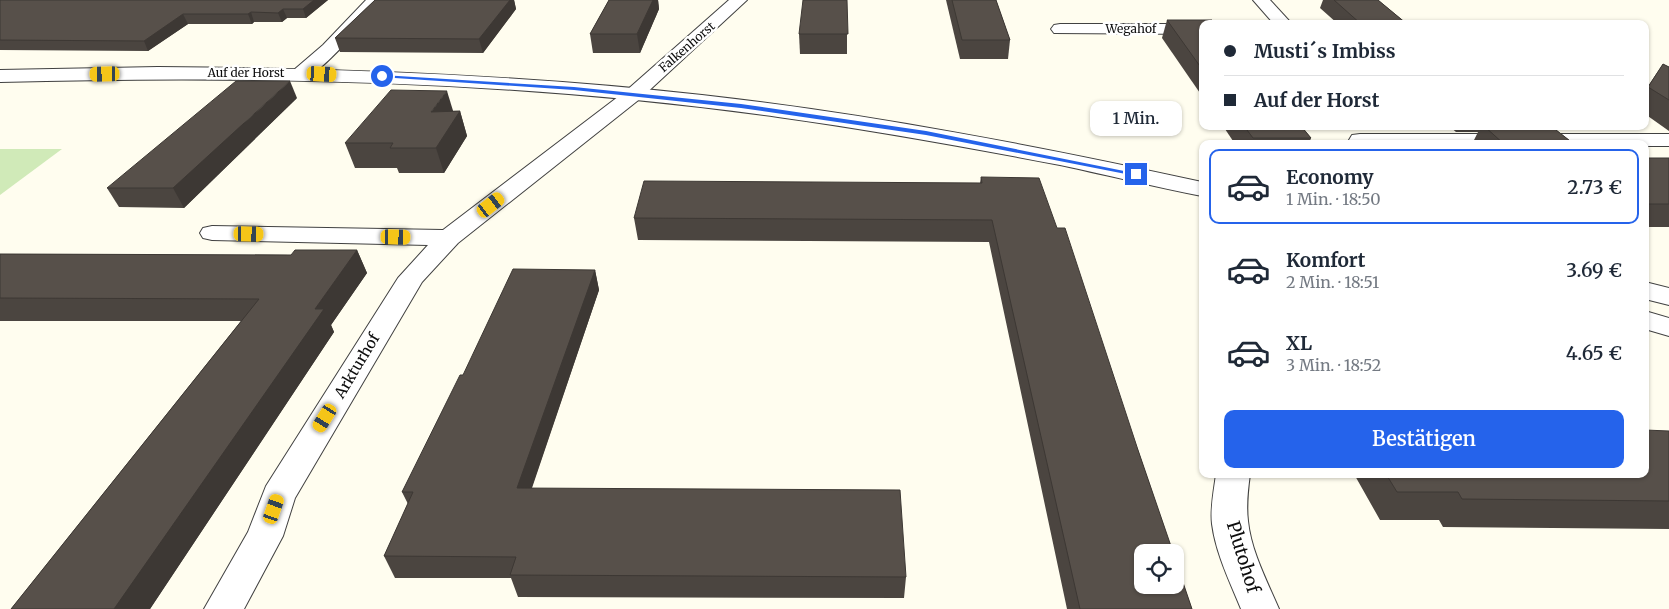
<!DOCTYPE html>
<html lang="de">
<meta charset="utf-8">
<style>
body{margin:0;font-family:Merriweather,serif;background:#f2f2f3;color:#1f2937;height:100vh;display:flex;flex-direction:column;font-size:19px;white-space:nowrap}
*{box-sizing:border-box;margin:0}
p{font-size:16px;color:#747a83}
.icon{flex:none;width:28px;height:28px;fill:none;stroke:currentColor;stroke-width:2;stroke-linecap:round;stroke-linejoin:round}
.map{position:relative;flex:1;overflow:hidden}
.side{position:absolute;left:1199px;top:140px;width:450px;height:338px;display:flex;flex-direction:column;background:#fff;border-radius:10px;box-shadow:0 1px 4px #0004}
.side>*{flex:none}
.top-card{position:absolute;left:1199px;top:20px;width:450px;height:110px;border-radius:10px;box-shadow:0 1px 4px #0004;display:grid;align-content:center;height:110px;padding:0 25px;background:#fff}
.buttons{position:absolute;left:1134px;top:544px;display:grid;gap:10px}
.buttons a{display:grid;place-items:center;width:50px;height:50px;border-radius:10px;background:#fff;box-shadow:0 1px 4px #0004;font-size:25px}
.end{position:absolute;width:22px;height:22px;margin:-11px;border:6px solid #2563eb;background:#fff;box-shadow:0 0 0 2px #fff}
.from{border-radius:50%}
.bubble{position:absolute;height:35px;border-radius:10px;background:#fff;box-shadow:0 1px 4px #0004;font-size:16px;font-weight:600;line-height:35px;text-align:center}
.car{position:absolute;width:15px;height:30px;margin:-15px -8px;border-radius:6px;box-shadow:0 0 4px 1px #0007;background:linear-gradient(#f5c518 24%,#345 0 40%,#f5c518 0 76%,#345 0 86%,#f5c518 0)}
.top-card b{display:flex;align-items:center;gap:18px;height:48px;font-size:19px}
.top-card b+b{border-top:1px solid #e0e1e3}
.top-card i{width:12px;height:12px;background:#1f2937}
ul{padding:9px 0 0;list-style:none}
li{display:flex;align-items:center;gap:15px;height:75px;margin:0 10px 8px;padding:0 15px;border:2px solid transparent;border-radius:10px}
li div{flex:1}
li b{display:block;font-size:19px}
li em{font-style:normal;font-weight:600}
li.on{border-color:#2563eb}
li>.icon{width:45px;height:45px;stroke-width:1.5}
.action{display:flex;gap:10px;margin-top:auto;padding:10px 25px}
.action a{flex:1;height:58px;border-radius:10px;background:#2563eb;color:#fff;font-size:20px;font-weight:600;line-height:58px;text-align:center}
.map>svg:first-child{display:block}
.green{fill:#d0eab8}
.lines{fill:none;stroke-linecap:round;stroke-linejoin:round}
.minor-casing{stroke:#414141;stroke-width:2}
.tertiary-casing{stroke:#414141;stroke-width:2}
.minor{fill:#fff;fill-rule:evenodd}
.tertiary{fill:#fff;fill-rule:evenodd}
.wall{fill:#4b4540}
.shaded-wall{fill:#3d3834}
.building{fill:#57504a;stroke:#3d3834}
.route{fill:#2563eb}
.labels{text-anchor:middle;stroke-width:5;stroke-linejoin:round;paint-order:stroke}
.far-street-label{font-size:12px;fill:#0e0e0e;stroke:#fff}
.street-label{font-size:15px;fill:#0e0e0e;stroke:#fff}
.near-street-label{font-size:18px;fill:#0e0e0e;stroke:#fff}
</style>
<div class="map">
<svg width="1669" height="609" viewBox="0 0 1669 609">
<rect width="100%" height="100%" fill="#fffdef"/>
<path class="green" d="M 0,149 L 62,149 L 0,195 Z"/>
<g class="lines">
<defs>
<g id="minor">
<path d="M 366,0 L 383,0 C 374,14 320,73 307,77 C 303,79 299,78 295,77 L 293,73 L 295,69 L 323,45 Z"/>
<path d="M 729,0 L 747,0 L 641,98 L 458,243 L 422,282 L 295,498 L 283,536 L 244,609 L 204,609 L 248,532 L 266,486 L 398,278 L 428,245 L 212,240 L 203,238 L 200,233 L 203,228 L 212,226 L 443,230 L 627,90 Z"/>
<path d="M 1253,0 L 1270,0 L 1292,24 L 1274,24 Z"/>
<path d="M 1060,24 L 1202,24 L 1202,34 L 1054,33 L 1051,29 L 1054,25 Z"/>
<path d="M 1360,134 L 1669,134 L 1669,146 L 1645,146 L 1645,144 L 1352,144 L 1349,140 L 1352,135 Z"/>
<path d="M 1216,474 L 1250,474 C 1248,489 1246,505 1248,521 C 1251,551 1267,581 1279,609 L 1241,609 C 1230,582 1216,554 1212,524 C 1210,508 1214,490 1216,474 Z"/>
</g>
<g id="tertiary">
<path d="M 158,67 C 340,68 521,75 702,95 C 871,114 1037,146 1202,182 L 1202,196 C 1155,187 1107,175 1060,165 C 966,147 872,130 778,117 C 520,81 260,75 0,82 L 0,70 Z"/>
<path d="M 1645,282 L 1669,288 L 1669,305 L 1645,299 Z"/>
<path d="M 1645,311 L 1669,318 L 1669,336 L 1645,329 Z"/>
</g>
</defs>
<use href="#minor" class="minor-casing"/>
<use href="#tertiary" class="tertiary-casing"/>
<use href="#minor" class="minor"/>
<use href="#tertiary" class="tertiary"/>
</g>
<g class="wall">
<path d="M 0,0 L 328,0 L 306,18 L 287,18 L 282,22 L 254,22 L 252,24 L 188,24 L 148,51 L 0,50 Z"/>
<path d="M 375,0 L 514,0 L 516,9 L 483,53 L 340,52 L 335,38 Z"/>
<path d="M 609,0 L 658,0 L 659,9 L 640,53 L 593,53 L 590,34 Z"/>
<path d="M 847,0 L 847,54 L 800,54 L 799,34 Z"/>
<path d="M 946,0 L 996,0 L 1010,40 L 1008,59 L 960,59 Z"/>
<path d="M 1323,0 L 1378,0 L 1407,24 L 1338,24 L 1320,8 Z"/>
<path d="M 1167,20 L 1202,24 L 1202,96 L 1162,38 Z"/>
<path d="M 1663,64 L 1669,67 L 1669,131 L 1645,114 L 1645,91 Z"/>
<path d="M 297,98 L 184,208 L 119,207 L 107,188 Z"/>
<path d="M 453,111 L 460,111 L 467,136 L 444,173 L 399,173 L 397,168 L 355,168 L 345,143 Z"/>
<path d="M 1223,126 L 1301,126 L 1311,138 L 1309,144 L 1235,144 Z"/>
<path d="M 1449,126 L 1551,126 L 1574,144 L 1472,144 L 1478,132 L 1456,132 Z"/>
<rect x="1645" y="158" width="24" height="69"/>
<path d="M 981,177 L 1138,450 L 1192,609 L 1067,609 L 989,242 L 638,240 L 634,218 L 980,183 Z"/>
<path d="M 357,250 L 367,273 L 331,325 L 334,332 L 150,609 L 11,609 L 241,321 L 0,321 L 0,254 L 291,255 Z"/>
<path d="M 595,270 L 599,290 L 532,488 L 906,577 L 904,598 L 518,597 L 511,578 L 395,578 L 384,556 L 408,504 L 402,492 L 463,375 Z"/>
<path d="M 1669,431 L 1669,529 L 1443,527 L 1439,520 L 1380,520 L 1354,474 L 1645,474 Z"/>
</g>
<g class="shaded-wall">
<path d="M 314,0 L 328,0 L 306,18 L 303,9 Z"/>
<path d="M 502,0 L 514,0 L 516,9 L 483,53 L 479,39 Z"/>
<path d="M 653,0 L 658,0 L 659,9 L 640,53 L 637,34 Z"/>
<path d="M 283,9 L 287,18 L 282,22 L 278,13 Z"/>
<path d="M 251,12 L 254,22 L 252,24 L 248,14 Z"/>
<path d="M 183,14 L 188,24 L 148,51 L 144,41 Z"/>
<path d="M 290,81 L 297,98 L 184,208 L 173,188 Z"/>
<path d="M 447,91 L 454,114 L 431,112 Z"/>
<path d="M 460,111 L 467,136 L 444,173 L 436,148 Z"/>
<path d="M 357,250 L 367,273 L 331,325 L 334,332 L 150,609 L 114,609 L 315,309 Z"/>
<path d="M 595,270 L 599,290 L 524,510 L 517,488 Z"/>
</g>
<g class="building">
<path d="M 0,0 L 314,0 L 303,9 L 283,9 L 278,13 L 251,12 L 248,14 L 183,14 L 144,41 L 0,40 Z"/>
<path d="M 375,0 L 510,0 L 479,39 L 335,38 Z"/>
<path d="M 609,0 L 653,0 L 637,34 L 590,34 Z"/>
<path d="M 803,0 L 847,0 L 848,34 L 799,34 Z"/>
<path d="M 952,0 L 996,0 L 1010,40 L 962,40 Z"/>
<path d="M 1334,0 L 1378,0 L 1407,24 L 1361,24 Z"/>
<path d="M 1167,20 L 1212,20 L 1216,24 L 1202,24 L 1202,69 Z"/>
<path d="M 1663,64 L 1669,67 L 1669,100 L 1648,87 Z"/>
<path d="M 236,81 L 290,81 L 173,188 L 107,188 Z"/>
<path d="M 391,90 L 447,91 L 431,112 L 460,111 L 436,148 L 390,148 L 393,143 L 345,143 Z"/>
<path d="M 1244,126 L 1301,126 L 1311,138 L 1253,138 Z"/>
<path d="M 1484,126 L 1551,126 L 1574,144 L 1504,144 Z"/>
<rect x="1645" y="158" width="24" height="46"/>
<path d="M 981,177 L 1039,178 L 1057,228 L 1065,228 L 1138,450 L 1173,552 L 1142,552 L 1142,585 L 1175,585 L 1175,559 L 1192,609 L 1080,609 L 992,220 L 634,218 L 644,181 L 982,183 Z"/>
<path d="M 295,250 L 357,250 L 315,309 L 324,309 L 114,609 L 11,609 L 259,299 L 0,298 L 0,254 L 291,255 Z"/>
<path d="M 513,269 L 595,270 L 517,488 L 900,490 L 906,577 L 510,575 L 516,557 L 384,556 L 413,492 L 402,492 L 460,375 L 463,375 Z"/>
<path d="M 1645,430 L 1669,431 L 1669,501 L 1462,499 L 1458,492 L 1397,492 L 1386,474 L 1645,474 Z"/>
</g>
<path class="route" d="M 382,75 L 574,87 L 741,104 L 926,131 L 1139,174 L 1136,176 L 926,135 L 741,108 L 574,90 L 380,77 Z"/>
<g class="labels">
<g class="far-street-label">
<text x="1131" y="33">Wegahof</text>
<text transform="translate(687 47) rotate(-41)" y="4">Falkenhorst</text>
<text x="246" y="77">Auf der Horst</text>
</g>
<g class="street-label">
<text transform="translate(357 366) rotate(-59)" y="5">Arkturhof</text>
</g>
<g class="near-street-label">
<text transform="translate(1243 557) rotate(73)" y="6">Plutohof</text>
</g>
</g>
</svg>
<div class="buttons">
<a><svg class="icon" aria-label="locate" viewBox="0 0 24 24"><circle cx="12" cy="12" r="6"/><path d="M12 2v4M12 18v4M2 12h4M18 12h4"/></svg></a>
</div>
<i class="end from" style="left:382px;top:76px"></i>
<i class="end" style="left:1136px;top:174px"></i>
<div class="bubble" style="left:1090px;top:101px;width:92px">1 Min.</div>
<i class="car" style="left:105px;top:74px;rotate:269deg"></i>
<i class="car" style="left:322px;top:74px;rotate:93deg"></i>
<i class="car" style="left:491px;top:205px;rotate:52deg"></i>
<i class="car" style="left:249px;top:234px;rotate:91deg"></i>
<i class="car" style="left:396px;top:237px;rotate:91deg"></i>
<i class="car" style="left:325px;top:418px;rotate:212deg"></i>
<i class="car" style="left:274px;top:509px;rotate:19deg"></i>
<div class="top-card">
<b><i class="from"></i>Musti´s Imbiss</b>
<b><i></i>Auf der Horst</b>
</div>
<section class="side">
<ul>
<li class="on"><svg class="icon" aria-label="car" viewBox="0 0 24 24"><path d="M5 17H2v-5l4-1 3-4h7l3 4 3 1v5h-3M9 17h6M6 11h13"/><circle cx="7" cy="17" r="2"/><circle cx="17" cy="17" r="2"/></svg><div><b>Economy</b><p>1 Min. · 18:50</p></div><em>2.73 €</em></li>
<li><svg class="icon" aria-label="car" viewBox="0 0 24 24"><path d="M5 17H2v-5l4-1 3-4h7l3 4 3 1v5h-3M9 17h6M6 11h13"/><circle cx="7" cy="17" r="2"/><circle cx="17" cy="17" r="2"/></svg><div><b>Komfort</b><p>2 Min. · 18:51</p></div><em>3.69 €</em></li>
<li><svg class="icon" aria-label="car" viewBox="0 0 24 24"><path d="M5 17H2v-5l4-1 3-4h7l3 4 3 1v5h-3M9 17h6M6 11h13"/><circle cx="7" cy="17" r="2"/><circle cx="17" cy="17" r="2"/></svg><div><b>XL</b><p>3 Min. · 18:52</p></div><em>4.65 €</em></li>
</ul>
<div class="action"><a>Bestätigen</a></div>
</section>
</div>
